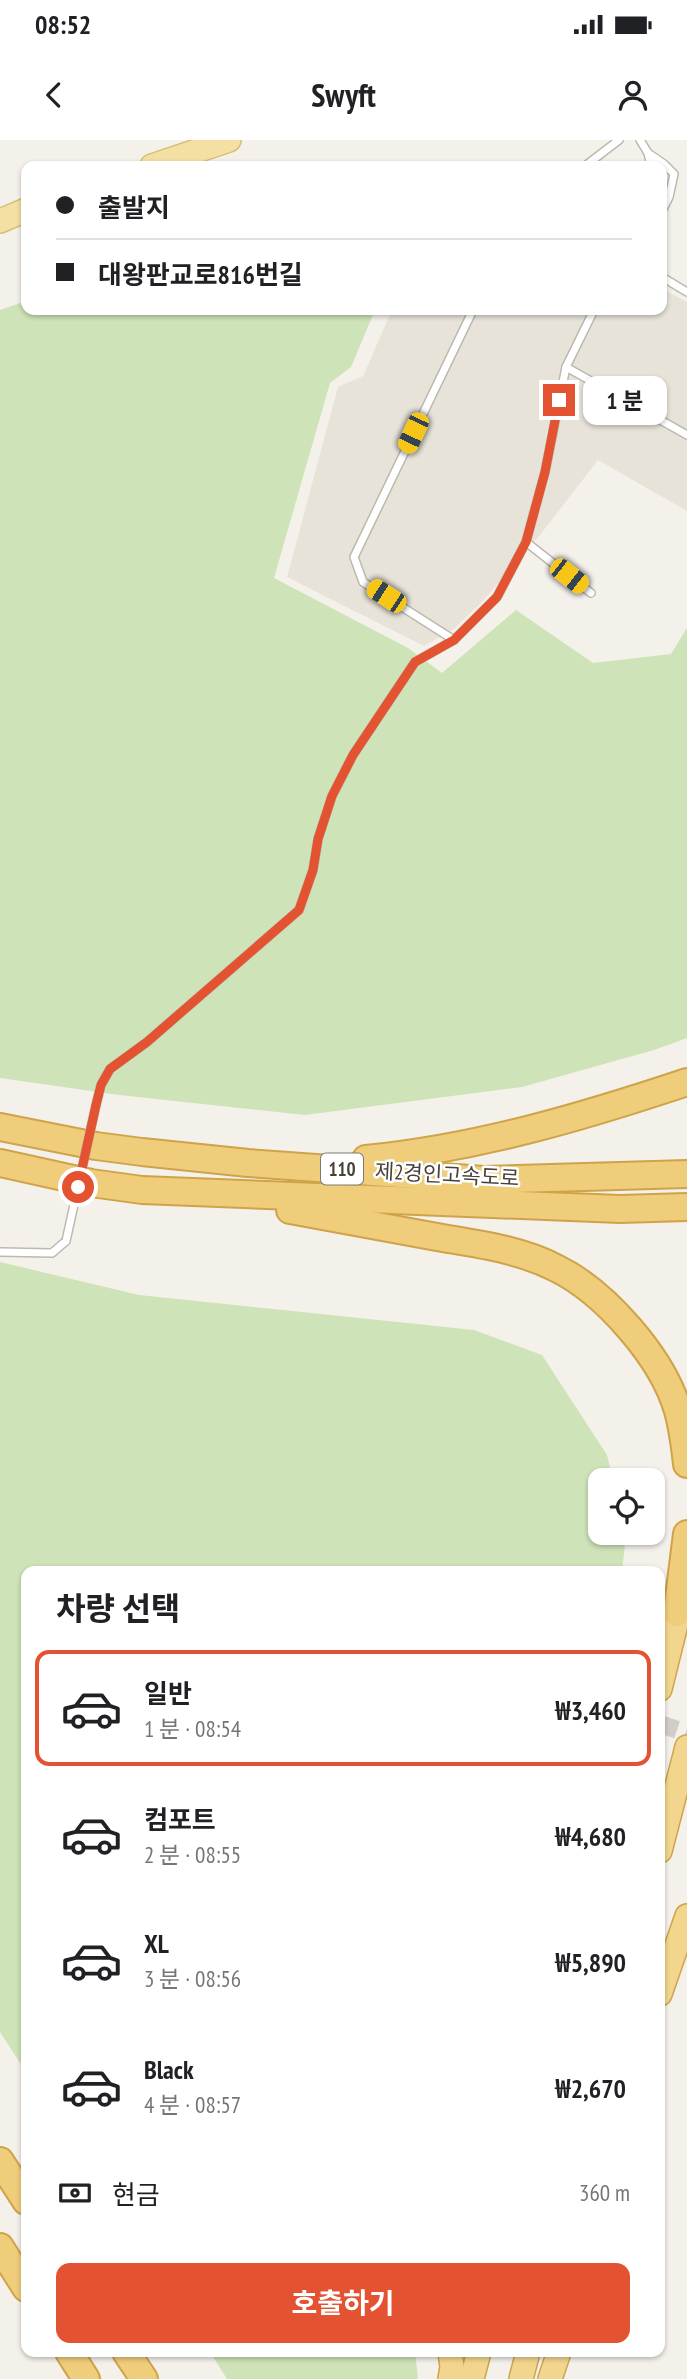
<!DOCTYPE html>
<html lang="ko">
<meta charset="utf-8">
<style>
body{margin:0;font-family:"PT Sans Narrow","Noto Sans KR",sans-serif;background:#f2f2f2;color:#202124;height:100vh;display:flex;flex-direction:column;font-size:26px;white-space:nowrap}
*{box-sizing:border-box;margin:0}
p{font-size:23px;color:#757577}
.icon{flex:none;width:38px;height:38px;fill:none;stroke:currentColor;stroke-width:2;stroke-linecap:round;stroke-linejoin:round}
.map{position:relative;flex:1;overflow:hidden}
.details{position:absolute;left:21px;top:1426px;width:644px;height:791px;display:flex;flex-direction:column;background:#fff;border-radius:14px;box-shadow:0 2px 5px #0004}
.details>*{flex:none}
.top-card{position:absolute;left:21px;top:21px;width:646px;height:154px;border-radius:14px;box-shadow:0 2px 5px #0004;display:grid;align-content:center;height:154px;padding:0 35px;background:#fff}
.controls{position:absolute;left:588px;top:1328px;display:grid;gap:14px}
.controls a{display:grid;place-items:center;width:77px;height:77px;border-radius:14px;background:#fff;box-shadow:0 2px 5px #0004;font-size:35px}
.end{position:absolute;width:32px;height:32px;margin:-16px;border:9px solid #e45331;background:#fff;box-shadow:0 0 0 4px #fff}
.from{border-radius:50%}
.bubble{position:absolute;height:49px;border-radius:14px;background:#fff;box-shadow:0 2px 5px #0004;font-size:23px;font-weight:700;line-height:49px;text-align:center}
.car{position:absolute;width:21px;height:42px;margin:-21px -10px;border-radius:9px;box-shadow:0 0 5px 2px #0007;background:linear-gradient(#f5c518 24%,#345 0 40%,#f5c518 0 76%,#345 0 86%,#f5c518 0)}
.top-card b{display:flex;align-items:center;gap:24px;height:66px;font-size:26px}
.top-card b+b{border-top:2px solid #e0e0e0}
.top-card i{width:18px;height:18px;background:#202124}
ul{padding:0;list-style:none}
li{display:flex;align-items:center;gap:21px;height:116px;margin:0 14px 10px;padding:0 21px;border:4px solid transparent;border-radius:14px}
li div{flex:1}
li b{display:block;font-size:26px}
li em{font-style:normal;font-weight:700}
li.current{border-color:#e45331}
li>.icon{width:63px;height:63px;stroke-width:1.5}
h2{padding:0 35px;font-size:32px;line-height:84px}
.pay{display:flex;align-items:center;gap:18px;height:77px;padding:0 35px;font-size:26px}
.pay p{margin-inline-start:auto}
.action{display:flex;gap:14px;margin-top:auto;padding:14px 35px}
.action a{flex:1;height:80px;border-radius:14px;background:#e45331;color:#fff;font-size:28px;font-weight:700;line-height:80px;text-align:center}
.status{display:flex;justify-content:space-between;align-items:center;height:49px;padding:0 35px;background:#fff;direction:ltr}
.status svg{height:19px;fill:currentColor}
header{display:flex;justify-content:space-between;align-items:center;height:91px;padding:0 35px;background:#fff;font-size:32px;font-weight:700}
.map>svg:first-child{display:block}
.residential{fill:#e7e3d9}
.green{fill:#cee3b8}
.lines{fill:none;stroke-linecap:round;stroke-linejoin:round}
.tertiary-tunnel{stroke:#d1cec7;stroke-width:18;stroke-dasharray:18 9;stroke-linecap:butt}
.service-casing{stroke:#beb9ae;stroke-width:10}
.primary-casing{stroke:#d8be74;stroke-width:26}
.trunk-casing{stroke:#cea34a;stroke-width:26}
.motorway-casing{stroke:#cea34a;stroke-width:30}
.service{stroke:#fff;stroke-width:7}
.primary{stroke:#f4e0a3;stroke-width:23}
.trunk{stroke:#f2d68e;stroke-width:23}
.motorway{stroke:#efcd7a;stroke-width:26}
.service-bridge-casing{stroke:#beb9ae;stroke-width:10;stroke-linecap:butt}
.service-bridge{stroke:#fff;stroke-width:7}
.route{stroke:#e45331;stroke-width:9}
.labels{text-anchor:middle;stroke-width:5;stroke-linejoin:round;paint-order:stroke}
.shield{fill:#fff;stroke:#7e7b74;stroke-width:2}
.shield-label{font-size:19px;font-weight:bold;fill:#474239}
.street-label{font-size:21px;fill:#474239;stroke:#fff}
</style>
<div class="status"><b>08:52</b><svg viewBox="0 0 49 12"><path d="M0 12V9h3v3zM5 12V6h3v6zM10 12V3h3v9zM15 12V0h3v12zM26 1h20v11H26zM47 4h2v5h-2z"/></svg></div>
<header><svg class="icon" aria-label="back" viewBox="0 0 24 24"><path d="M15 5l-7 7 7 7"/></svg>Swyft<svg class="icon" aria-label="person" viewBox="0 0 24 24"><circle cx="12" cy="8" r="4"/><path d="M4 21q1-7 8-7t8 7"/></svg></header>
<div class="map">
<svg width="687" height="2239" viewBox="0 0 687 2239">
<rect width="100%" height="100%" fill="#f4f1eb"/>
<path class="residential" d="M 662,149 L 687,162 L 687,371 L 598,320 L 540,395 L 483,461 L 454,489 L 424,506 L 287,437 L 338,247 L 363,236 L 392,170 L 662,170 Z"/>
<g class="green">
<path d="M 26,161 L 26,170 L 375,170 L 351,227 L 330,243 L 274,438 L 408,508 L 442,533 L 516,470 L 593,523 L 671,514 L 687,488 L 687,898 L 654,910 L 522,947 L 305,975 L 119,955 L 0,938 L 0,170 Z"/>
<path d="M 0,1122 L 139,1155 L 474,1190 L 542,1215 L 607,1315 L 613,1340 L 600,1340 L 600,1393 L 623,1393 L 625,1404 L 622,1432 L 26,1432 L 26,1932 L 0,1892 Z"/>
<path d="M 210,2212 L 415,2212 L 418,2239 L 227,2239 Z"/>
</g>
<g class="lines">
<path class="tertiary-tunnel" d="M 660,1584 L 687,1593"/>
<defs>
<g id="service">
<path d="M 640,0 L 648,13 L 651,26"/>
<path d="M 648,13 L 664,24 L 674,34 L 669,57 L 662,71"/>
<path d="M 585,26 L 619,0"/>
<path d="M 662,137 L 687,152"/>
<path d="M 566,227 L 687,295"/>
<path d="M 526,402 L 591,453"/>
<path d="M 454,500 L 363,442 L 354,417 L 473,170"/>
<path d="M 96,965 L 101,945 L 110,929 L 147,902 L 299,770 L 313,730 L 318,699 L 332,656 L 353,615 L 415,522 L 454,500 L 497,457 L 526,402 L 545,332 L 566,227 L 594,170"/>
<path d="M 0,1112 L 52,1113 L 66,1101"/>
</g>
<g id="primary">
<path d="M 152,26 L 229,0"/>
<path d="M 0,81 L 26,70"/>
</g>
<g id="trunk">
<path d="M 660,1549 L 683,1456"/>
<path d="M 660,1711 L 687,1607"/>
<path d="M 660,1854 L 687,1776"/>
<path d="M 450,2239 L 452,2227 L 450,2212"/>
<path d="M 472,2239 L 479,2212"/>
<path d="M 521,2239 L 528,2212"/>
<path d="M 550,2239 L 559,2212"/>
</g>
<g id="motorway">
<path d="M 0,987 L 96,1006 L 142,1012 L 248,1023 L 484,1040 L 687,1034"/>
<path d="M 366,1019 C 477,1008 582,977 687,942"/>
<path d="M 0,1023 L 91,1043 L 142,1050 L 620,1069 L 687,1067"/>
<path d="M 290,1070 C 339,1079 388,1088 437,1097 C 477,1104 519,1109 556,1128 C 605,1152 663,1218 678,1271 C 683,1289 685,1306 687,1324"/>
<path d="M 677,1473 L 687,1394"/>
<path d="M 0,2021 L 26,2061"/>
<path d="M 0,2107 L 26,2148"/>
<path d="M 69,2212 L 86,2239"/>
<path d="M 126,2212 L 144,2239"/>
</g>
</defs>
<use href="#service" class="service-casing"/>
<use href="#primary" class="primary-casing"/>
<use href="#trunk" class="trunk-casing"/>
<use href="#motorway" class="motorway-casing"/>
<use href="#service" class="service"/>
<use href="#primary" class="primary"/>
<use href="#trunk" class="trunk"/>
<use href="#motorway" class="motorway"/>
<defs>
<path id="service-bridge" d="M 66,1101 L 96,965"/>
</defs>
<use href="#service-bridge" class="service-bridge-casing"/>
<use href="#service-bridge" class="service-bridge"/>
</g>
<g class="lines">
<path class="route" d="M 78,1047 L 96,965 L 101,945 L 110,929 L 147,902 L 299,770 L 313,730 L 318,699 L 332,656 L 353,615 L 415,522 L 454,500 L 497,457 L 526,402 L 545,332 L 559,260"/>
</g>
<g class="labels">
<rect class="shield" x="321" y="1013.5" width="42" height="31" rx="5"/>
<g class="shield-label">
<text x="342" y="1036">110</text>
</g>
<g class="street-label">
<text transform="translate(447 1035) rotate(3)" y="7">제2경인고속도로</text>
</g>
</g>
</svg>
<div class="controls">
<a><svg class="icon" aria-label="locate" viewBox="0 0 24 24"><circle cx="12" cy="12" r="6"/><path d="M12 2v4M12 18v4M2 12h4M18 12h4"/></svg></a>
</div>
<i class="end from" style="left:78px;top:1047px"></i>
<i class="end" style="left:559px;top:260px"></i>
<div class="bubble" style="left:583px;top:236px;width:84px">1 분</div>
<i class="car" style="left:413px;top:293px;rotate:205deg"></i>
<i class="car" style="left:569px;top:436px;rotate:128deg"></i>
<i class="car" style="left:386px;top:456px;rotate:303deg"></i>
<div class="top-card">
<b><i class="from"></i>출발지</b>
<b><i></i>대왕판교로816번길</b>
</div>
<section class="details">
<h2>차량 선택</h2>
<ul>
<li class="current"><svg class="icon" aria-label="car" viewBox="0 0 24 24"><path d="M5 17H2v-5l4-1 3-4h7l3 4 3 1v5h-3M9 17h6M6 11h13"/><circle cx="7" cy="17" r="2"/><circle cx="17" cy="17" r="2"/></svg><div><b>일반</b><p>1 분 · 08:54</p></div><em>₩3,460</em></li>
<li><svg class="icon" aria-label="car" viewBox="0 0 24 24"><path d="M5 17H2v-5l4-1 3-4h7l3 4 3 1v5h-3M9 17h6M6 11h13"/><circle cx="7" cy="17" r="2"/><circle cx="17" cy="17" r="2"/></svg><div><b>컴포트</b><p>2 분 · 08:55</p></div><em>₩4,680</em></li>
<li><svg class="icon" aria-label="car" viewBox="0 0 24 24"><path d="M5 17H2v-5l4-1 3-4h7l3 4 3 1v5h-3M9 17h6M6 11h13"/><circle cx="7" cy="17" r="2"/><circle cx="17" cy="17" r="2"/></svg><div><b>XL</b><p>3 분 · 08:56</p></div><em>₩5,890</em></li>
<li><svg class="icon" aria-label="car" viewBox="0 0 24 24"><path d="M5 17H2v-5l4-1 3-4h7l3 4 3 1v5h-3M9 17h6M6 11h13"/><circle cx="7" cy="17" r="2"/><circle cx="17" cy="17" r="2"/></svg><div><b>Black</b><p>4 분 · 08:57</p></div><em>₩2,670</em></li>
</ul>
<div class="pay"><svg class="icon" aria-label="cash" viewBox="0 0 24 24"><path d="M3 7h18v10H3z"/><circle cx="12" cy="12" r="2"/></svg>현금<p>360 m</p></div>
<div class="action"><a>호출하기</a></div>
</section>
</div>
